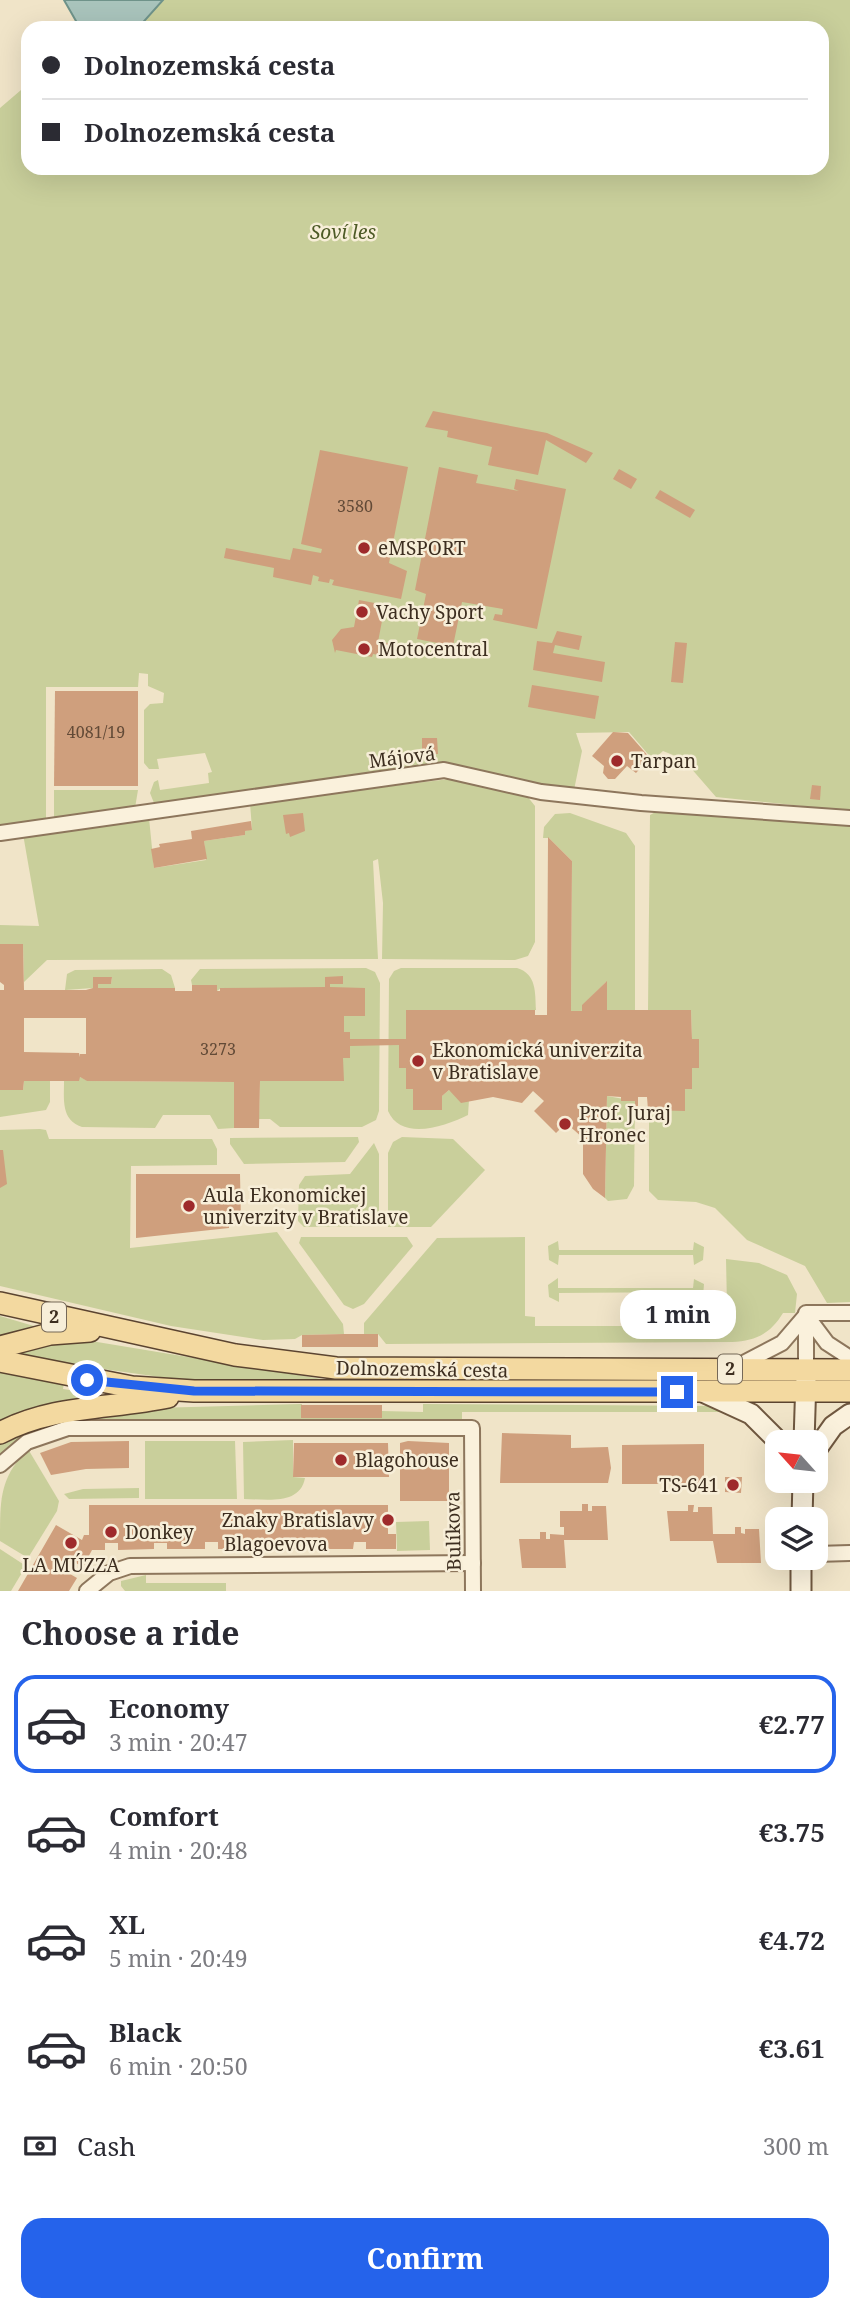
<!DOCTYPE html>
<meta charset="utf-8">
<style>
body{margin:0;font-family:"Noto Serif",serif;background:#f2f2f3;color:#2b2b33;height:100vh;display:flex;flex-direction:column;font-size:26px;white-space:nowrap}
*{box-sizing:border-box;margin:0}
p{font-size:23px;color:#7c7c81}
.icon{flex:none;width:38px;height:38px;fill:none;stroke:currentColor;stroke-width:2;stroke-linecap:round;stroke-linejoin:round}
.map{position:relative;height:1591px;overflow:hidden}
.details{display:flex;flex-direction:column;background:#fff;flex:1}
.details>*{flex:none}
.banner{position:absolute;left:21px;top:21px;width:808px;height:154px;border-radius:21px;box-shadow:0 7px 28px #0002;display:grid;align-content:center;height:154px;padding:0 21px;background:#fff}
.needle{width:46px;rotate:297deg}
.fabs{position:absolute;left:765px;top:1430px;display:grid;gap:14px}
.fabs a{display:grid;place-items:center;width:63px;height:63px;border-radius:14px;background:#fff;box-shadow:0 7px 28px #0002;font-size:35px}
.end{position:absolute;width:32px;height:32px;margin:-16px;border:9px solid #2563eb;background:#fff;box-shadow:0 0 0 4px #fff}
.from{border-radius:50%}
.bubble{position:absolute;height:49px;border-radius:21px;background:#fff;box-shadow:0 7px 28px #0002;font-size:23px;font-weight:700;line-height:49px;text-align:center}
.banner b{display:flex;align-items:center;gap:24px;height:66px;font-size:26px}
.banner b+b{border-top:2px solid #e1e1e2}
.banner i{width:18px;height:18px;background:#2b2b33}
ul{padding:0;list-style:none}
li{display:flex;align-items:center;gap:21px;height:98px;margin:0 14px 10px;padding:0 7px;border:4px solid transparent;border-radius:21px}
li div{flex:1}
li b{display:block;font-size:26px}
li em{font-style:normal;font-weight:700}
li.on{border-color:#2563eb}
li>.icon{width:63px;height:63px;stroke-width:1.5}
h2{padding:0 21px;font-size:32px;line-height:84px}
.pay{display:flex;align-items:center;gap:18px;height:77px;padding:0 21px;font-size:26px}
.pay p{margin-inline-start:auto}
.primary-button{display:flex;gap:14px;margin-top:auto;padding:14px 21px}
.primary-button a{flex:1;height:80px;border-radius:21px;background:#2563eb;color:#fff;font-size:28px;font-weight:700;line-height:80px;text-align:center}
.map>svg:first-child{display:block}
.green{fill:#c9cf9b}
.water{fill:#a9c4bc;stroke:#6f938a;stroke-width:2}
.building{fill:#cf9f7d;fill-rule:evenodd}
.lines{fill:none;stroke-linecap:round;stroke-linejoin:round}
.street-casing{stroke:#8d765c;stroke-width:18}
.secondary-casing{stroke:#6f573f;stroke-width:23}
.primary-casing{stroke:#5b4430;stroke-width:24}
.street{stroke:#faf1dc;stroke-width:14}
.secondary{stroke:#faf1dc;stroke-width:19}
.primary{stroke:#f3d9a0;stroke-width:21}
.route{stroke:#2563eb;stroke-width:9}
.poi-dot{fill:#9e2a2b;stroke:#f7eed8;stroke-width:2.5}
.labels{text-anchor:middle;stroke-width:5;stroke-linejoin:round;paint-order:stroke}
.number-label{font-size:16px;fill:#624a37}
.shield{fill:#f7eed8;stroke:#756857;stroke-width:2}
.shield-label{font-size:18px;font-weight:bold;fill:#3d2e20}
.park-label{font-size:19px;font-style:italic;fill:#4d5a26;stroke:#f7eed8}
.poi-label{font-size:19px;fill:#3d2e20;stroke:#f7eed8;text-anchor:start}
.street-label{font-size:19px;fill:#3d2e20;stroke:#f7eed8}
</style>
<div class="map">
<svg width="850" height="1591" viewBox="0 0 850 1591">
<rect width="100%" height="100%" fill="#f0e4c8"/>
<g class="green">
<path d="M 163,0 L 850,0 L 850,811 L 716,797 L 683,759 L 663,751 L 653,760 L 629,732 L 576,733 L 582,751 L 574,790 L 513,781 L 441,763 L 154,803 L 150,793 L 154,782 L 158,780 L 160,790 L 209,783 L 208,773 L 212,772 L 205,753 L 157,759 L 159,769 L 149,769 L 144,763 L 144,710 L 150,704 L 163,703 L 164,693 L 148,686 L 148,674 L 139,673 L 138,687 L 46,687 L 46,822 L 0,827 L 0,108 L 28,84 L 28,168 L 822,168 L 822,28 L 138,28 Z"/>
<path d="M 458,778 L 527,796 L 535,806 L 535,942 L 528,956 L 515,960 L 382,959 L 383,903 L 378,859 L 373,861 L 378,959 L 47,960 L 24,982 L 23,944 L 0,944 L 0,925 L 39,926 L 23,834 L 149,818 L 154,868 L 206,860 L 204,841 L 245,835 L 245,831 L 252,829 L 250,803 Z"/>
<path d="M 54,790 L 138,790 L 135,808 L 54,820 Z"/>
<path d="M 665,807 L 850,819 L 850,1302 L 827,1303 L 805,1266 L 747,1240 L 715,1208 L 696,1202 L 658,1200 L 649,1191 L 649,1110 L 684,1110 L 685,1089 L 692,1089 L 692,1068 L 699,1068 L 699,1039 L 692,1039 L 691,1010 L 648,1010 L 650,815 Z"/>
<path d="M 570,813 L 626,833 L 635,846 L 635,1010 L 607,1010 L 606,982 L 583,1005 L 582,1011 L 571,1011 L 572,861 L 549,838 L 543,838 L 544,827 L 555,814 Z"/>
<path d="M 366,968 L 375,972 L 380,983 L 379,1111 L 376,1120 L 362,1127 L 280,1127 L 270,1119 L 259,1119 L 260,1081 L 343,1081 L 343,1058 L 350,1058 L 350,1033 L 344,1032 L 344,1016 L 365,1016 L 365,988 L 221,988 L 217,991 L 217,985 L 192,985 L 191,980 L 200,969 Z"/>
<path d="M 401,968 L 517,968 C 537,974 535,993 536,1010 L 406,1011 L 406,1045 L 399,1046 L 399,1067 L 406,1068 L 406,1089 L 413,1089 L 413,1110 L 442,1110 L 442,1096 L 449,1090 L 469,1100 L 468,1115 C 444,1127 401,1141 388,1111 L 389,979 L 394,971 Z"/>
<path d="M 162,969 L 171,975 L 175,988 L 98,988 L 98,984 L 111,984 L 112,977 L 94,977 L 93,988 L 65,990 L 67,974 L 75,970 Z"/>
<path d="M 80,1077 L 88,1081 L 234,1082 L 234,1128 L 218,1129 L 210,1115 L 163,1115 L 155,1128 L 82,1127 C 61,1120 64,1100 64,1081 Z"/>
<path d="M 24,1081 L 50,1081 L 50,1102 L 46,1110 L 0,1117 L 0,1090 L 23,1090 Z"/>
<path d="M 607,1096 L 635,1101 L 634,1186 L 627,1199 L 608,1201 L 605,1198 Z"/>
<path d="M 40,1129 L 46,1130 L 49,1139 L 212,1139 L 217,1149 L 217,1165 L 131,1166 L 130,1248 L 277,1232 L 343,1324 L 344,1334 L 302,1335 L 295,1339 L 263,1340 L 171,1326 L 0,1286 L 0,1130 Z"/>
<path d="M 358,1137 L 359,1142 L 345,1162 L 244,1164 L 230,1144 L 230,1138 Z"/>
<path d="M 402,1137 L 453,1139 L 485,1170 L 431,1227 L 388,1227 L 388,1153 L 393,1142 Z"/>
<path d="M 374,1143 L 379,1154 L 379,1226 L 304,1227 L 298,1221 L 299,1185 L 305,1176 L 350,1174 Z"/>
<path d="M 301,1237 L 407,1237 L 413,1246 L 364,1304 L 353,1309 L 344,1305 L 299,1243 Z"/>
<path d="M 525,1237 L 525,1316 L 535,1317 L 535,1326 L 717,1326 L 718,1307 L 727,1306 L 726,1259 L 759,1263 L 787,1275 L 797,1294 L 795,1313 L 783,1313 C 771,1333 756,1341 732,1342 L 386,1344 L 378,1334 L 364,1334 L 364,1323 L 437,1238 Z"/>
<path d="M 558,1241 L 559,1250 L 693,1250 L 694,1242 L 704,1247 L 703,1260 L 694,1265 L 693,1255 L 559,1255 L 558,1265 L 549,1260 L 548,1246 Z"/>
<path d="M 558,1278 L 558,1288 L 693,1288 L 694,1279 L 704,1284 L 703,1297 L 694,1302 L 693,1292 L 559,1293 L 559,1302 L 549,1297 L 548,1285 Z"/>
<path d="M 0,1316 L 44,1329 L 0,1339 Z"/>
<path d="M 73,1338 L 328,1380 L 203,1383 L 67,1364 L 63,1389 L 134,1400 L 0,1429 L 0,1352 Z"/>
<path d="M 302,1404 L 301,1417 L 382,1418 L 382,1411 L 423,1412 L 423,1404 L 718,1406 L 725,1412 L 462,1412 L 462,1422 L 72,1423 C 45,1428 19,1435 0,1457 L 0,1438 L 117,1409 Z"/>
<path d="M 293,1440 L 293,1477 L 305,1478 C 300,1506 265,1499 244,1499 L 243,1442 Z"/>
<path d="M 145,1441 L 235,1441 L 237,1499 L 145,1499 Z"/>
<path d="M 28,1449 L 59,1501 L 57,1511 L 28,1558 L 0,1541 C 0,1497 0,1478 28,1449 Z"/>
<path d="M 139,1488 L 139,1498 L 69,1499 L 64,1494 L 83,1489 Z"/>
<path d="M 429,1521 L 430,1550 L 397,1551 L 396,1522 Z"/>
<path d="M 0,1549 L 26,1566 L 11,1591 L 0,1591 Z"/>
<path d="M 146,1575 L 146,1583 L 226,1583 L 226,1591 L 125,1591 L 121,1586 L 121,1581 Z"/>
</g>
<path class="water" d="M 64,0 L 163,0 L 138,28 L 80,28 Z"/>
<g class="building">
<path d="M 433,411 L 547,433 L 593,453 L 586,463 L 546,440 L 538,475 L 488,465 L 492,447 L 447,437 L 448,431 L 425,427 Z"/>
<path d="M 320,450 L 408,467 L 389,563 L 407,571 L 401,599 L 332,585 L 334,580 L 330,579 L 329,583 L 318,581 L 319,577 L 313,575 L 311,585 L 273,577 L 274,568 L 224,558 L 226,548 L 290,560 L 293,548 L 321,553 L 322,549 L 301,544 Z"/>
<path d="M 439,467 L 478,475 L 476,483 L 519,491 L 514,489 L 516,479 L 566,489 L 537,629 L 493,620 L 495,614 L 502,615 L 503,609 L 462,602 L 453,646 L 417,639 L 426,594 L 415,590 Z"/>
<path d="M 619,469 L 637,479 L 631,489 L 613,479 Z"/>
<path d="M 660,490 L 695,510 L 690,518 L 655,498 Z"/>
<path d="M 359,600 L 385,605 L 378,642 L 395,644 L 392,657 L 373,654 L 372,657 L 336,650 L 335,653 L 332,640 L 341,629 L 354,627 Z"/>
<path d="M 557,631 L 582,636 L 579,650 L 555,645 L 553,653 L 605,662 L 602,682 L 533,670 L 537,641 L 552,643 Z"/>
<path d="M 675,642 L 687,643 L 683,683 L 671,682 Z"/>
<path d="M 532,685 L 599,696 L 595,719 L 528,707 Z"/>
<path d="M 55,691 L 138,691 L 138,786 L 54,786 Z"/>
<path d="M 613,732 L 628,733 L 650,758 L 636,773 L 627,766 L 615,779 L 608,779 L 603,773 L 604,766 L 592,756 Z"/>
<path d="M 422,738 L 437,738 L 438,754 L 422,754 Z"/>
<path d="M 812,785 L 821,786 L 820,800 L 810,799 Z"/>
<path d="M 303,813 L 305,831 L 290,837 L 289,833 L 286,834 L 283,815 Z"/>
<path d="M 251,821 L 252,830 L 245,831 L 245,835 L 204,841 L 207,859 L 154,868 L 151,849 L 160,847 L 159,844 L 192,839 L 191,831 Z"/>
<path d="M 548,837 L 572,861 L 571,1011 L 582,1011 L 582,1005 L 607,981 L 607,1010 L 691,1010 L 692,1039 L 699,1039 L 699,1068 L 692,1068 L 692,1089 L 685,1089 L 685,1111 L 648,1110 L 647,1097 L 638,1097 L 638,1106 L 635,1106 L 635,1101 L 621,1101 L 621,1097 L 607,1096 L 605,1198 L 593,1189 L 583,1174 L 583,1138 L 566,1123 L 556,1133 L 534,1111 L 544,1101 L 533,1091 L 522,1103 L 493,1097 L 461,1103 L 449,1090 L 442,1096 L 442,1110 L 413,1110 L 413,1089 L 406,1089 L 406,1068 L 399,1068 L 399,1045 L 350,1046 L 350,1058 L 343,1058 L 344,1081 L 260,1081 L 259,1128 L 234,1128 L 234,1082 L 87,1081 L 80,1077 L 79,1081 L 24,1081 L 23,1090 L 0,1090 L 0,990 L 4,990 L 4,985 L 0,982 L 0,944 L 23,944 L 24,990 L 86,990 L 93,988 L 93,977 L 112,977 L 111,984 L 98,984 L 98,988 L 175,988 L 175,991 L 192,991 L 192,985 L 217,985 L 217,991 L 220,991 L 220,988 L 325,987 L 325,977 L 343,976 L 343,984 L 330,984 L 330,987 L 365,988 L 365,1016 L 344,1016 L 344,1032 L 350,1032 L 350,1039 L 406,1039 L 406,1010 L 535,1010 L 535,1015 L 547,1015 ZM 24,1018 L 86,1018 L 86,1054 L 80,1054 L 80,1057 L 79,1053 L 24,1052 Z"/>
<path d="M 0,1150 L 3,1150 L 7,1184 L 0,1188 Z"/>
<path d="M 136,1174 L 240,1174 L 241,1222 L 229,1222 L 229,1228 L 136,1238 Z"/>
<path d="M 344,1334 L 378,1334 L 378,1347 L 302,1347 L 302,1335 Z"/>
<rect x="301" y="1405" width="81" height="13"/>
<path d="M 502,1433 L 571,1435 L 571,1448 L 608,1447 L 611,1468 L 608,1483 L 500,1483 Z"/>
<path d="M 129,1441 L 129,1468 L 86,1469 L 51,1475 L 40,1453 L 71,1442 Z"/>
<path d="M 408,1441 L 449,1443 L 449,1501 L 400,1501 L 400,1443 Z"/>
<path d="M 294,1443 L 388,1443 L 389,1477 L 293,1477 Z"/>
<path d="M 704,1444 L 704,1484 L 622,1484 L 622,1445 Z"/>
<path d="M 725,1477 L 742,1477 L 741,1493 L 725,1492 Z"/>
<path d="M 582,1504 L 588,1504 L 588,1511 L 592,1511 L 592,1506 L 606,1506 L 608,1540 L 564,1540 L 566,1568 L 522,1568 L 519,1539 L 540,1539 L 540,1532 L 546,1532 L 546,1539 L 550,1539 L 550,1534 L 564,1535 L 564,1527 L 560,1527 L 560,1511 L 582,1511 Z"/>
<path d="M 89,1505 L 388,1505 L 388,1534 L 396,1534 L 396,1549 L 366,1549 L 366,1542 L 354,1542 L 353,1549 L 317,1549 L 317,1542 L 304,1542 L 304,1549 L 267,1549 L 267,1542 L 254,1542 L 254,1549 L 218,1549 L 218,1542 L 205,1542 L 205,1549 L 167,1549 L 167,1543 L 154,1543 L 154,1549 L 118,1550 L 118,1543 L 105,1543 L 105,1550 L 92,1550 L 83,1567 L 76,1563 L 70,1574 L 77,1578 L 69,1591 L 18,1591 L 56,1525 L 82,1540 L 84,1535 L 89,1535 Z"/>
<path d="M 688,1505 L 694,1505 L 693,1512 L 698,1512 L 698,1507 L 712,1507 L 713,1534 L 735,1534 L 735,1527 L 741,1527 L 741,1533 L 745,1534 L 745,1529 L 759,1529 L 761,1563 L 717,1563 L 713,1541 L 670,1541 L 667,1511 L 688,1511 Z"/>
</g>
<g class="lines">
<defs>
<g id="street">
<path d="M 0,833 L 444,770 L 541,792 L 641,803 L 850,818"/>
<path d="M 738,1366 L 782,1343 L 806,1315 L 827,1343 L 850,1358"/>
<path d="M 806,1369 L 806,1313 L 850,1313"/>
<path d="M 0,1465 L 27,1442 L 68,1428 L 472,1428 L 473,1591"/>
<path d="M 816,1554 L 850,1553"/>
<path d="M 87,1591 L 109,1573 L 130,1566 L 473,1563"/>
</g>
<g id="secondary">
<path d="M 703,1392 L 751,1414 L 779,1442"/>
<path d="M 804,1442 L 806,1378"/>
<path d="M 816,1450 L 833,1426 L 850,1414"/>
<path d="M 802,1519 L 803,1480"/>
<path d="M 801,1591 L 801,1558"/>
</g>
<g id="primary">
<path d="M 0,1303 L 235,1355 L 336,1368 L 850,1370"/>
<path d="M 0,1347 L 50,1334 L 90,1331"/>
<path d="M 0,1361 L 132,1387 L 194,1391 L 850,1391"/>
<path d="M 0,1433 C 53,1405 111,1409 168,1397"/>
</g>
</defs>
<use href="#street" class="street-casing"/>
<use href="#secondary" class="secondary-casing"/>
<use href="#primary" class="primary-casing"/>
<use href="#street" class="street"/>
<use href="#secondary" class="secondary"/>
<use href="#primary" class="primary"/>
</g>
<g class="lines">
<path class="route" d="M 87,1380 L 194,1391 L 677,1392"/>
</g>
<g class="poi-dot">
<circle cx="364" cy="548" r="7"/>
<circle cx="362" cy="612" r="7"/>
<circle cx="364" cy="649" r="7"/>
<circle cx="617" cy="761" r="7"/>
<circle cx="418" cy="1061" r="7"/>
<circle cx="565" cy="1124" r="7"/>
<circle cx="189" cy="1206" r="7"/>
<circle cx="341" cy="1460" r="7"/>
<circle cx="733" cy="1485" r="7"/>
<circle cx="388" cy="1520" r="7"/>
<circle cx="111" cy="1532" r="7"/>
<circle cx="71" cy="1543" r="7"/>
</g>
<g class="labels">
<g class="number-label">
<text x="355" y="512">3580</text>
<text x="96" y="738">4081/19</text>
<text x="218" y="1055">3273</text>
</g>
<g class="shield">
<rect x="42" y="1302.5" width="24" height="29" rx="5"/>
<rect x="718" y="1354.5" width="24" height="29" rx="5"/>
</g>
<g class="shield-label">
<text x="54" y="1323">2</text>
<text x="730" y="1375">2</text>
</g>
<g class="park-label">
<text x="343" y="239">Soví les</text>
</g>
<g class="poi-label">
<text x="378" y="555">eMSPORT</text>
<text x="376" y="619">Vachy Sport</text>
<text x="378" y="656">Motocentral</text>
<text x="631" y="768">Tarpan</text>
<text x="432" y="1057">Ekonomická univerzita<tspan x="432" dy="22">v Bratislave</tspan></text>
<text x="579" y="1120">Prof. Juraj<tspan x="579" dy="22">Hronec</tspan></text>
<text x="203" y="1202">Aula Ekonomickej<tspan x="203" dy="22">univerzity v Bratislave</tspan></text>
<text x="355" y="1467">Blagohouse</text>
<text x="719" y="1492" text-anchor="end">TS-641</text>
<text x="374" y="1527" text-anchor="end">Znaky Bratislavy</text>
<text x="125" y="1539">Donkey</text>
<text x="71" y="1572" text-anchor="middle">LA MÚZZA</text>
</g>
<g class="street-label">
<text transform="translate(402 757) rotate(-7)" y="7">Májová</text>
<text transform="translate(422 1369) rotate(1)" y="7">Dolnozemská cesta</text>
<text transform="translate(453 1531) rotate(-91)" y="7">Bulíkova</text>
<text x="276" y="1551">Blagoevova</text>
</g>
</g>
</svg>
<div class="fabs">
<a><svg class="needle" viewBox="-14 -14 28 28"><path d="M0-13l5 13h-10z" fill="#e53935"/><path d="M0 13l5-13h-10z" fill="#7c7c81"/></svg></a>
<a><svg class="icon" aria-label="layers" viewBox="0 0 24 24"><path d="M12 4l9 5-9 5-9-5zM3 14l9 5 9-5"/></svg></a>
</div>
<i class="end from" style="left:87px;top:1380px"></i>
<i class="end" style="left:677px;top:1392px"></i>
<div class="bubble" style="left:620px;top:1290px;width:116px">1 min</div>
<div class="banner">
<b><i class="from"></i>Dolnozemská cesta</b>
<b><i></i>Dolnozemská cesta</b>
</div>
</div>
<section class="details">
<h2>Choose a ride</h2>
<ul>
<li class="on"><svg class="icon" aria-label="car" viewBox="0 0 24 24"><path d="M5 17H2v-5l4-1 3-4h7l3 4 3 1v5h-3M9 17h6M6 11h13"/><circle cx="7" cy="17" r="2"/><circle cx="17" cy="17" r="2"/></svg><div><b>Economy</b><p>3 min · 20:47</p></div><em>€2.77</em></li>
<li><svg class="icon" aria-label="car" viewBox="0 0 24 24"><path d="M5 17H2v-5l4-1 3-4h7l3 4 3 1v5h-3M9 17h6M6 11h13"/><circle cx="7" cy="17" r="2"/><circle cx="17" cy="17" r="2"/></svg><div><b>Comfort</b><p>4 min · 20:48</p></div><em>€3.75</em></li>
<li><svg class="icon" aria-label="car" viewBox="0 0 24 24"><path d="M5 17H2v-5l4-1 3-4h7l3 4 3 1v5h-3M9 17h6M6 11h13"/><circle cx="7" cy="17" r="2"/><circle cx="17" cy="17" r="2"/></svg><div><b>XL</b><p>5 min · 20:49</p></div><em>€4.72</em></li>
<li><svg class="icon" aria-label="car" viewBox="0 0 24 24"><path d="M5 17H2v-5l4-1 3-4h7l3 4 3 1v5h-3M9 17h6M6 11h13"/><circle cx="7" cy="17" r="2"/><circle cx="17" cy="17" r="2"/></svg><div><b>Black</b><p>6 min · 20:50</p></div><em>€3.61</em></li>
</ul>
<div class="pay"><svg class="icon" aria-label="cash" viewBox="0 0 24 24"><path d="M3 7h18v10H3z"/><circle cx="12" cy="12" r="2"/></svg>Cash<p>300 m</p></div>
<div class="primary-button"><a>Confirm</a></div>
</section>
